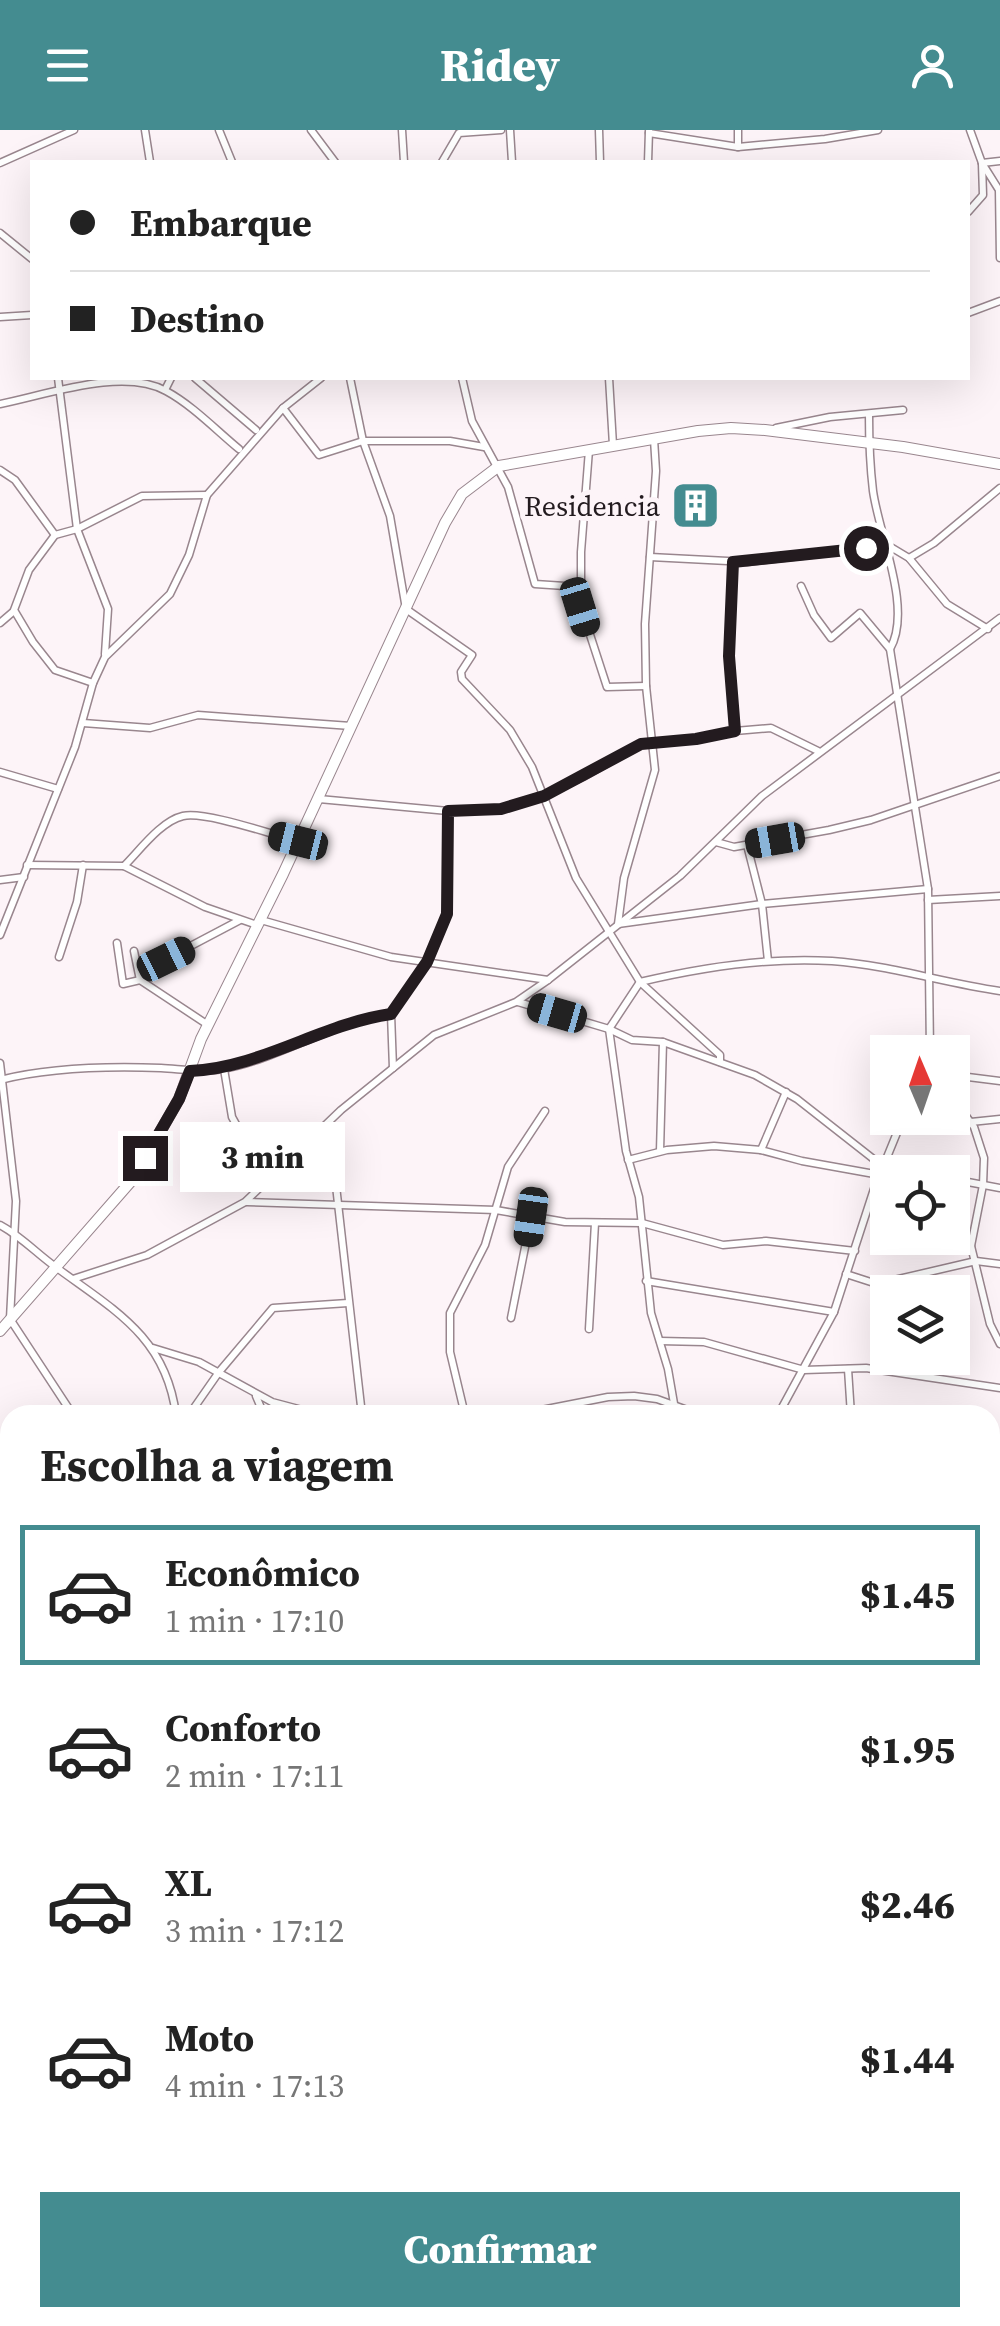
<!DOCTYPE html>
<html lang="pt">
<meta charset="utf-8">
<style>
body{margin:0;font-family:"Source Serif 4",serif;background:#f2f2f2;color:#222;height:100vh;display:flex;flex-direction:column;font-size:38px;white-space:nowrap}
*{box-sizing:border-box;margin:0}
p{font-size:32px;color:#767676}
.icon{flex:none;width:55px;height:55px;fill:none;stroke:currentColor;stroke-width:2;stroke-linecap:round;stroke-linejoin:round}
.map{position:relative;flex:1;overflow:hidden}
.details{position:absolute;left:0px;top:1275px;width:1000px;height:922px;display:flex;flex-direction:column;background:#fff;border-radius:30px 30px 0 0;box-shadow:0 10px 40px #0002}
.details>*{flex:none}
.guide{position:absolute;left:30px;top:30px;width:940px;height:220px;border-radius:0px;box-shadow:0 10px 40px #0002;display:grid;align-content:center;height:220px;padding:0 40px;background:#fff}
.needle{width:65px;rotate:358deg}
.buttons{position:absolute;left:870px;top:905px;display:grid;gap:20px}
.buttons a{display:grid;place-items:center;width:100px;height:100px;border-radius:0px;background:#fff;box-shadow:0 10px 40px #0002;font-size:50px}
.end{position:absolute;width:45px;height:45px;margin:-22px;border:12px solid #231b1f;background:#fff;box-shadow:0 0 0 5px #fff}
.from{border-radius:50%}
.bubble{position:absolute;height:70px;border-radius:0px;background:#fff;box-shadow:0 10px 40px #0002;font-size:32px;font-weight:800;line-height:70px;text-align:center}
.car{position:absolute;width:30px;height:60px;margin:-30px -15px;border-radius:12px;box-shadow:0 0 8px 2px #0007;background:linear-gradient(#222 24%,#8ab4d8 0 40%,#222 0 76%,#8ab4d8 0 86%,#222 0)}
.guide b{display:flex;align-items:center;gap:35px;height:95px;font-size:38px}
.guide b+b{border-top:2px solid #e0e0e0}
.guide i{width:25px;height:25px;background:#222}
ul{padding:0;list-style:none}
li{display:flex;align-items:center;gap:30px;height:140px;margin:0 20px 15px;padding:0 20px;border:5px solid transparent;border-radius:0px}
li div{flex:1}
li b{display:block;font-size:38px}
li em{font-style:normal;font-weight:800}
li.on{border-color:#448c90}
li>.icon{width:90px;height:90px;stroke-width:1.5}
h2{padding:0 40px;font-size:45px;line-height:120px}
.cta{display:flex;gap:20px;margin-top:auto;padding:20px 40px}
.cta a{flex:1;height:115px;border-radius:0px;background:#448c90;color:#fff;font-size:40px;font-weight:800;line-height:115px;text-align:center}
header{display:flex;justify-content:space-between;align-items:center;height:130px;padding:0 40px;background:#448c90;color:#fff;font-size:45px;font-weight:800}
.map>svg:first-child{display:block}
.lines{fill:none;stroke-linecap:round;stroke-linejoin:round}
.street-casing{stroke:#99868e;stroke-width:9}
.secondary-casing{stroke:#99868e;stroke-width:12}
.street{stroke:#fff;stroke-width:6}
.secondary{stroke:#fff;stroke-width:10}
.route{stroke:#231b1f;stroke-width:12}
.labels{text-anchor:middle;stroke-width:10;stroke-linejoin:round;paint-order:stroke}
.poi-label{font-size:28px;fill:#231b1f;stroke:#fdf4f8;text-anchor:end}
</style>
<header><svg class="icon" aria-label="menu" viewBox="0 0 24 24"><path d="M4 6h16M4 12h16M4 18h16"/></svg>Ridey<svg class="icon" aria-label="person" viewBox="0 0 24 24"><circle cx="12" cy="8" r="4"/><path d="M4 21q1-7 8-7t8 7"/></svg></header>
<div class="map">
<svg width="1000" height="2196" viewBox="0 0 1000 2196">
<rect width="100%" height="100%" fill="#fdf4f8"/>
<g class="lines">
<defs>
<g id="street">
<path d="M 145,0 L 150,32"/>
<path d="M 219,0 L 232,32"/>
<path d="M 311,0 L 335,32"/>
<path d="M 402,0 L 404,32"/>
<path d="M 510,0 L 512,32"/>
<path d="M 599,0 L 600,32"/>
<path d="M 970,0 L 982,33 L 1000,31"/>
<path d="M 649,3 L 738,17 L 825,9 L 878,0"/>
<path d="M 738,17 L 738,0"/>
<path d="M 442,32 L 459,3 L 501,0"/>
<path d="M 648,32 L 649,1"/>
<path d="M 0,33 L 74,0"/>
<path d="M 982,33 L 999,60 L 1000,128"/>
<path d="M 968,82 L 983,65 L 982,34"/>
<path d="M 0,103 L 32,129"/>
<path d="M 968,183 L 1000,171"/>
<path d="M 0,187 L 32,185"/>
<path d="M 58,248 L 77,399 L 108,479 L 105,524"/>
<path d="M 195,248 L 256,300"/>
<path d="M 350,248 L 363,311 L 390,386 L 406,479 L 472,525 L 461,542 L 462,549 L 510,600 L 532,637 L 576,748 L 640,852 L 720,925 L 720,932"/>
<path d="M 462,248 L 472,291 L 508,357 L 535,454 L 580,457"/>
<path d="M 609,248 L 613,315"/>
<path d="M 165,260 L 171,248"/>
<path d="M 0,274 C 46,265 123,237 166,261 C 192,275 216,300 239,319"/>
<path d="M 283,278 L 319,325 L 363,311 L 450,311 L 484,317"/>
<path d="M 869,284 C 869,309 870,336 873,361 C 879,405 913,479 890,519 L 928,759 L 930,922"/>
<path d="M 776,298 L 830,287 L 903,280"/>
<path d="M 654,309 L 656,341 L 645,494 L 646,556 L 655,640 L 624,748 L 618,794 L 762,774 L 928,759"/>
<path d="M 589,320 L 581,422 L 581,477 L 607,557 L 646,556"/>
<path d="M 0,340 L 15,350 L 55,405"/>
<path d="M 650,427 L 747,432 L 889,416 L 909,428 L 947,474 L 988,499"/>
<path d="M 909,428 L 934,413 L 1000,358"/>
<path d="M 733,432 L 729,526 L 735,601"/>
<path d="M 801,456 L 814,485 L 831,508 L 860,483 L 890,519"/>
<path d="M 0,493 L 14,481"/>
<path d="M 93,553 L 55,540 L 33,512 L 14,480 L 29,440 L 55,405 L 77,399 L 142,366 L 207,365"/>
<path d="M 83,593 L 150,598 L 198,585 L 351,596"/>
<path d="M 0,642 L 58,659"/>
<path d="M 319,669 L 448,681 L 501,679 L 544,666 L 583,647 L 641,614 L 696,609 L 735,601 L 771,598 L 818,621"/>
<path d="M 716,712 L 734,717 L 829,700 L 871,690 L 1000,646"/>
<path d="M 747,715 L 762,774 L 768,831"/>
<path d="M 27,735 L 124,736 L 205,777 L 257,795"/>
<path d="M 124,736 C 140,720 161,691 183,686 C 206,681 273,705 298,711"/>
<path d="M 0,750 L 24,747"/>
<path d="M 928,770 L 1000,766"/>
<path d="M 261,790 L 391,827 L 548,850"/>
<path d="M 0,805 L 75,617 L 93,553 L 105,527 L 170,464 L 189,425 L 207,365 L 283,278 L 321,248"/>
<path d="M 117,813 L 123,854 L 140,850"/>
<path d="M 134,821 L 140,850 L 208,895"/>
<path d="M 59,827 L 77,772 L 83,735"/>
<path d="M 166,829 L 240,790"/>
<path d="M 518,872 L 609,899 L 632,910 L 663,912 L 755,945 L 797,969 L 890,1042"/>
<path d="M 0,933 L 16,1071 L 10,1189 L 73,1285"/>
<path d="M 393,938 L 391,884 L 427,832 L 447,784 L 448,681"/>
<path d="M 224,939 L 232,987 L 268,1052"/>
<path d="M 952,945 L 1000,951"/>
<path d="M 0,950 C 51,937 108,936 161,938 C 181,939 202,943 223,939 C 281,928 331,893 391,884"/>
<path d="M 952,967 L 974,997 L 984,1028 L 983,1055 L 971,1116 L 990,1194 L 1000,1214"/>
<path d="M 971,992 L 1000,989"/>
<path d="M 329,994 L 362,1285"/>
<path d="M 761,1020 L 786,962"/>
<path d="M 660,1021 L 663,912"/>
<path d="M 628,1030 L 667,1020 L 714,1016 L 761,1020 L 802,1031 L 880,1045"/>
<path d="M 884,1034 L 925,1042"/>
<path d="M 952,1049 L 1000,1058"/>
<path d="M 247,1072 L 496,1080 L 565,1092 L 642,1093 L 723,1115 L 766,1111 L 855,1121"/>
<path d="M 0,1095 C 21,1106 37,1124 57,1138 C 114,1180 166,1207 176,1285"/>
<path d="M 952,1102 L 971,1116"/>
<path d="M 846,1144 L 877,1154 L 976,1131 L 1000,1134"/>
<path d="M 73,1149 L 147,1125 L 245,1072 L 341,980 L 434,905 L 516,872 L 548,850 L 680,746 L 762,666 L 1000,488"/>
<path d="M 646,1151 L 834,1182"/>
<path d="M 889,1151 L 890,1162"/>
<path d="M 511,1188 L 531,1087"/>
<path d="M 589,1199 L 595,1093"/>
<path d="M 660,1211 L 704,1212 L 804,1240 L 866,1238 L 1000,1258"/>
<path d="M 153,1218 L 199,1232 L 272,1272 L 321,1285"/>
<path d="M 848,1239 L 851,1285"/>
<path d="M 256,1266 L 264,1285"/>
<path d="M 189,1285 L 219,1242 L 273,1178 L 348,1173"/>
<path d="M 465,1285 L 450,1222 L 450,1183 L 485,1115 L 508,1037 L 545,981"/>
<path d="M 516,1285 L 608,1267 L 634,1266 L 657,1269 L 690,1281 L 751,1285"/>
<path d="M 676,1285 L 668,1239 L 651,1183 L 639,1067 L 626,1021 L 609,899 L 640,852 C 703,837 768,827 832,831 C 889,835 944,853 1000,861"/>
<path d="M 778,1285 L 834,1182 L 874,1059 L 903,988"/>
<path d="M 990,1333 L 1000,1331"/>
<path d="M 1000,1365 L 995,1410 L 1000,1481"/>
<path d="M 990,1501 L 1000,1493"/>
<path d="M 0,1540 L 10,1542"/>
<path d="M 990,1654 L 1000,1670"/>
<path d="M 10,1681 L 0,1699 L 10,1732"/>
<path d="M 990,1686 L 1000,1686"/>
<path d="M 990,1760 L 1000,1761"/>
<path d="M 0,1817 L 10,1820"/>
<path d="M 990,1850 L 1000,1849"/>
<path d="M 990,1919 L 1000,1927"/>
<path d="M 0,1976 L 10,1988"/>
<path d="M 990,1979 L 994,1973"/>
<path d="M 0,1998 L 10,1993"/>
<path d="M 990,2075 L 1000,2080"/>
<path d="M 0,2101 L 10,2099"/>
<path d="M 990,2126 L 1000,2122"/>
<path d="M 466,2188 L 479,2196"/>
<path d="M 583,2188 L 589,2196"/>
<path d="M 646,2188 L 647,2196"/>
<path d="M 906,2188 L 908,2196"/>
<path d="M 972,2188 L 974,2196"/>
<path d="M 43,2196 L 43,2188"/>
<path d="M 208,2196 L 208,2188"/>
<path d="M 348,2196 L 349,2188"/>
<path d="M 537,2196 L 547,2188"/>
<path d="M 831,2196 L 852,2188"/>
</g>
<g id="secondary">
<path d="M 0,1201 L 133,1049 L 179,969 L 201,909 L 283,744 L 445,393 L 462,364 L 499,336 L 698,301 L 731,298 L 765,300 L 903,317 L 1000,334"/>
<path d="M 0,1411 L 10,1419"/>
<path d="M 376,2188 L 380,2196"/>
</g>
</defs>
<use href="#street" class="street-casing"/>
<use href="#secondary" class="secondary-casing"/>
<use href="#street" class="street"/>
<use href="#secondary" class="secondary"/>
</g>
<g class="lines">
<path class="route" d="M 145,1028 L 179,969 L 190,941 C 261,938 321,894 391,884 L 427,832 L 447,784 L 448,681 L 501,679 L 544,666 L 641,614 L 696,609 L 735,601 L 729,526 L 733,432 L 866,418"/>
</g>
<defs>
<symbol id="building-square" viewBox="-11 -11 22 22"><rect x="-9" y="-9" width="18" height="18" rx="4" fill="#448c90" stroke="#fdf4f8"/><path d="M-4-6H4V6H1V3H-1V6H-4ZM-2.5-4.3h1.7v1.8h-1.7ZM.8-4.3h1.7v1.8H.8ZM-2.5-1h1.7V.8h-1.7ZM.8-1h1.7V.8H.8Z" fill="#fff"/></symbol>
</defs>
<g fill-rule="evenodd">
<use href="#building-square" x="668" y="348" width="55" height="55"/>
</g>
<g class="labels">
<g class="poi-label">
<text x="660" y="386">Residencia</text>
</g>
</g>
</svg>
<div class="buttons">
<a><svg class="needle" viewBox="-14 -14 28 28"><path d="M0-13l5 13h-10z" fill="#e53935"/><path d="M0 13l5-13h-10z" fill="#767676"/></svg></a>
<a><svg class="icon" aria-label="locate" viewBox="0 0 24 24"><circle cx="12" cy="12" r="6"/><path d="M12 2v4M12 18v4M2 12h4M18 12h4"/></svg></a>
<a><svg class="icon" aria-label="layers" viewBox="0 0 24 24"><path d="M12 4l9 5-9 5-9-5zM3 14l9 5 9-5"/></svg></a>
</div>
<i class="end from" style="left:866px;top:418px"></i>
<i class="end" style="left:145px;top:1028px"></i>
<div class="bubble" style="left:180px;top:992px;width:165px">3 min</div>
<i class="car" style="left:580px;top:477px;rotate:163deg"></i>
<i class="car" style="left:775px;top:710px;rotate:260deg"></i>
<i class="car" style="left:298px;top:711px;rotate:284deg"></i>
<i class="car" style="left:166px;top:829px;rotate:64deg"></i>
<i class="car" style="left:557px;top:883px;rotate:286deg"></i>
<i class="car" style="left:531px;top:1087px;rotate:188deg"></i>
<div class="guide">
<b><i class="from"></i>Embarque</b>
<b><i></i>Destino</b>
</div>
<section class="details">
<h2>Escolha a viagem</h2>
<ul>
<li class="on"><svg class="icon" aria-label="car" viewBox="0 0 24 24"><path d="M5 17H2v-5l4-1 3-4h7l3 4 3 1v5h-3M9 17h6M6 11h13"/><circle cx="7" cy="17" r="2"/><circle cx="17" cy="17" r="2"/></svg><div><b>Econômico</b><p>1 min · 17:10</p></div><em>$1.45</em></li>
<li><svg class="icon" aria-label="car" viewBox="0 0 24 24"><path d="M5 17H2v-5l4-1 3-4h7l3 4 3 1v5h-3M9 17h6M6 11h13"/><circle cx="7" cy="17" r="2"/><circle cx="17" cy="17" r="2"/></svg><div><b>Conforto</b><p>2 min · 17:11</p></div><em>$1.95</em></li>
<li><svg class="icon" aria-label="car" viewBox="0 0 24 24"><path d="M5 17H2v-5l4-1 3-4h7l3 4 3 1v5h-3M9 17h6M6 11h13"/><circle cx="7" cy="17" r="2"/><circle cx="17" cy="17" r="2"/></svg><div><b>XL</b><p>3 min · 17:12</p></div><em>$2.46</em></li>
<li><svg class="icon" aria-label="car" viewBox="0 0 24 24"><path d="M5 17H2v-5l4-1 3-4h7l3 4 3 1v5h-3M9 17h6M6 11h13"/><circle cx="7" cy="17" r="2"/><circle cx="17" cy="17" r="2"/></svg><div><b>Moto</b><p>4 min · 17:13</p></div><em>$1.44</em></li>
</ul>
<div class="cta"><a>Confirmar</a></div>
</section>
</div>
